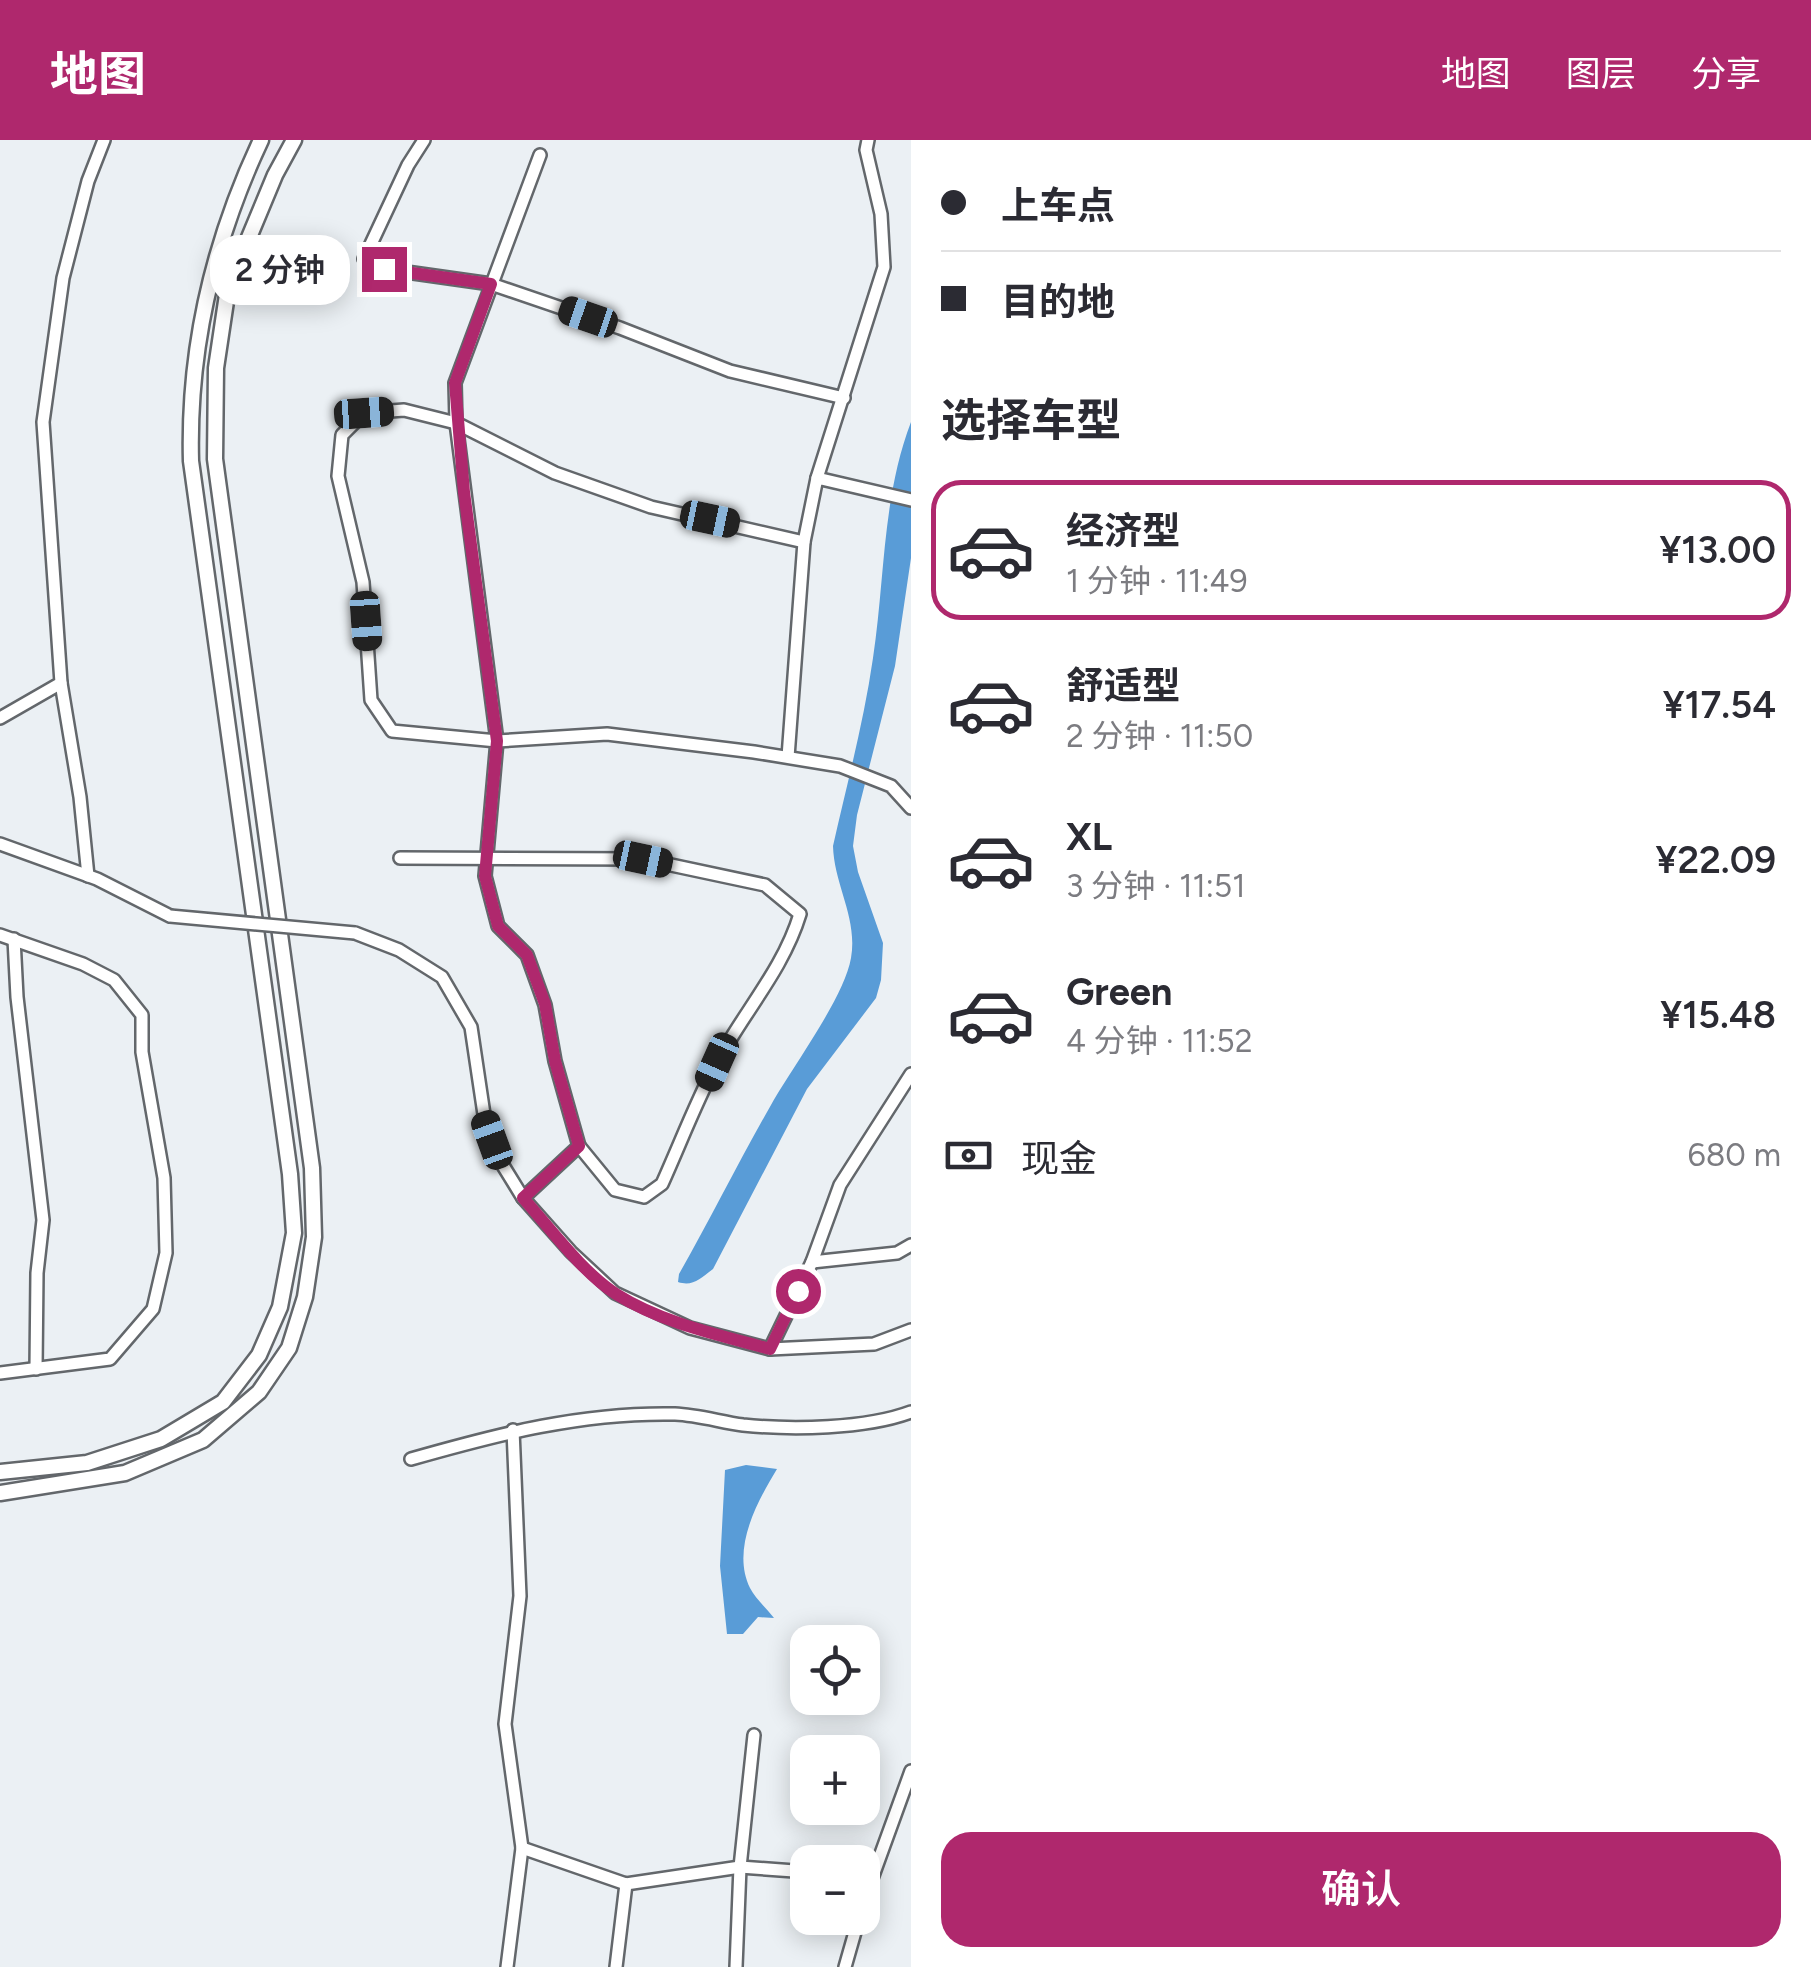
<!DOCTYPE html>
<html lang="zh">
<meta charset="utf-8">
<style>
body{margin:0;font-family:Figtree,"Noto Sans SC",sans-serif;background:#f2f2f3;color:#2b2b33;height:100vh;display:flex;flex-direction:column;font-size:38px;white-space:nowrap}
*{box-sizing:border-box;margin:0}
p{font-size:32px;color:#7c7c81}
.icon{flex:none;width:55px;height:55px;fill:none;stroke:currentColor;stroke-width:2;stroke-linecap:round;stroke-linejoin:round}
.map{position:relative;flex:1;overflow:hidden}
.panel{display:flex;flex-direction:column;background:#fff;width:900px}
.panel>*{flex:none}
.hud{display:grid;align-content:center;height:220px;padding:0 30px;background:#fff}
.controls{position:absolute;left:790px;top:1485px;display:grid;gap:20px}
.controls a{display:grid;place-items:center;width:90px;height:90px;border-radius:20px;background:#fff;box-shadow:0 5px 25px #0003;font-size:50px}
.end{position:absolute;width:45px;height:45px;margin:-22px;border:12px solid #af286d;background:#fff;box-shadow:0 0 0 5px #fff}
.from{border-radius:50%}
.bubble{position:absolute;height:70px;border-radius:30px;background:#fff;box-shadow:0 5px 25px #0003;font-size:32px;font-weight:600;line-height:70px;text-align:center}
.car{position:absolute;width:30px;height:60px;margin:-30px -15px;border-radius:12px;box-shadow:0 0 8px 2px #0007;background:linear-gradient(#222 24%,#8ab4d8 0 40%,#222 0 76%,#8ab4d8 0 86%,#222 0)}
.hud b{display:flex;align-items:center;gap:35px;height:95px;font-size:38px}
.hud b+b{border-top:2px solid #e1e1e2}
.hud i{width:25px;height:25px;background:#2b2b33}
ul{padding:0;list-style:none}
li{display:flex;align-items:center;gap:30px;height:140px;margin:0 20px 15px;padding:0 10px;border:5px solid transparent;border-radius:30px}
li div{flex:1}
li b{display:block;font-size:38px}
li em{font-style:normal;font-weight:600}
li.active{border-color:#af286d}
li>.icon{width:90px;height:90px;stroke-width:1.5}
h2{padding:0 30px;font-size:45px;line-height:120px}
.pay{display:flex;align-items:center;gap:25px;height:110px;padding:0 30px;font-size:38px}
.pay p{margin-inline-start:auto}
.cta{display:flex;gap:20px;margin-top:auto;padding:20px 30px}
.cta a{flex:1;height:115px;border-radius:30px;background:#af286d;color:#fff;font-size:40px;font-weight:600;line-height:115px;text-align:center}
header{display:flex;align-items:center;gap:60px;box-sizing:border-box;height:140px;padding:0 50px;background:#af286d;color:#fff}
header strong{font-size:48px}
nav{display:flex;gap:55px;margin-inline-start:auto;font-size:35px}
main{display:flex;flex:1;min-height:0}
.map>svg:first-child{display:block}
.water{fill:#599cd7}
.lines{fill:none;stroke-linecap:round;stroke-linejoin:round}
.minor-casing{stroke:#63676b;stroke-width:16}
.tertiary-casing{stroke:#63676b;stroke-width:19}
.minor{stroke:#fff;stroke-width:11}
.tertiary{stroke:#fff;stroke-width:14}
.minor-bridge-casing{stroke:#63676b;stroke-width:16;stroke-linecap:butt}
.minor-bridge{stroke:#fff;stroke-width:11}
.route{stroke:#af286d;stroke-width:12}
</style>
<header>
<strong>地图</strong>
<nav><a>地图</a><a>图层</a><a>分享</a></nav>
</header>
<main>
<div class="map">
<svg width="911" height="1827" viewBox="0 0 911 1827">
<rect width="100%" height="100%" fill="#ebf0f4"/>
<g class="water">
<path d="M 911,282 L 911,418 L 895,526 L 857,675 L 853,706 L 858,732 L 883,803 L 881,840 L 876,858 L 807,949 L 713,1129 C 701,1138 693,1147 678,1142 L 679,1134 C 711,1078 739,1021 771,965 C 793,926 844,858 851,818 C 858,778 834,745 833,706 C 847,644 864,581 873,518 C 885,439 882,358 911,282 Z"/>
<path d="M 746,1325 L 777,1329 C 757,1362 731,1409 750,1448 C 755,1458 767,1469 774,1478 L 758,1477 L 743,1494 L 727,1494 L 720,1426 L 725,1330 Z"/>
</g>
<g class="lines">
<defs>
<g id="minor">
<path d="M 424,0 L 408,25 L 364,119 L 385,129 L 491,144 L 620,188 L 730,231 L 844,258"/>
<path d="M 817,338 L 884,127 L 881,74 L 866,10 L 868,0"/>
<path d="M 911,360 L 817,338 L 804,402 L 651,367 L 555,333 L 456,283 L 404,270 L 364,273 L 342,295 L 338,336 L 363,442 L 371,560 L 392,591 L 497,601 L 607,594 L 754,612 L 840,626 L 891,646 L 911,668"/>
<path d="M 61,543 L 80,657 L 88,736"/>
<path d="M 0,578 L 61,543 L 43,282 L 63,138 L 88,41 L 104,0"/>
<path d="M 788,617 L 804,402"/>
<path d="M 0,704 L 97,739 L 170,776"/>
<path d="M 400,718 L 643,719 L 765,745 L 800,774 C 783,830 743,873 716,924 C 696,962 680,1004 662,1044 L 644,1057 L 615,1050 L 579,1006"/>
<path d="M 355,793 L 399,810 L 442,837 L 471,887 L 485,981 L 499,1019 L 523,1058 L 571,1112 L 615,1153 L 690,1188 L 770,1209 L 874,1204 L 911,1190"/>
<path d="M 0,795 L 83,824 L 114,840 L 142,875 L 142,912 L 164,1038 L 166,1113 L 153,1169 L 110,1219 L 0,1233"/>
<path d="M 14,799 L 17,857 L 43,1080 L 37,1133 L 36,1229"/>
<path d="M 523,1058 L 579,1006 L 555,921 L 545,865 L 527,815 L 498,786 L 485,736 L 497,601 L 456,283 L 455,243 L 540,15"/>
<path d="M 812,1122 L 897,1113 L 911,1105"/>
<path d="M 770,1209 L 812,1122 L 840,1045 L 911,934"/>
<path d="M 411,1319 C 499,1294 582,1272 675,1274 C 698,1275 721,1282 743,1285 C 791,1290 866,1289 911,1272"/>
<path d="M 522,1708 L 626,1744 L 740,1727 L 808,1732"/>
<path d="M 862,1766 L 911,1631"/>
<path d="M 507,1827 L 522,1708 L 505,1584 L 520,1456 L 513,1290"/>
<path d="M 616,1827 L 626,1744"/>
<path d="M 736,1827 L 740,1727 L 754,1595"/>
<path d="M 845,1827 L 859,1778"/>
</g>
<g id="tertiary">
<path d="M 0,1332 L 87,1323 L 161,1299 L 223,1262 L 259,1215 L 280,1167 L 294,1093 L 290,1034 L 191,321 C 188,209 213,102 261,0"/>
<path d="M 0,1353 L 125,1333 L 203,1300 L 259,1252 L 289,1208 L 305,1157 L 314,1097 L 312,1028 L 215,319 L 216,228 L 228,148 L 275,35 L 294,0"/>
</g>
</defs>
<use href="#minor" class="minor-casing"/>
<use href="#tertiary" class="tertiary-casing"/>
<use href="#minor" class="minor"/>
<use href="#tertiary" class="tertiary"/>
<defs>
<path id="minor-bridge" d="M 170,776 L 355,793"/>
</defs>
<use href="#minor-bridge" class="minor-bridge-casing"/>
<use href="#minor-bridge" class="minor-bridge"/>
</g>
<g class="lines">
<path class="route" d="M 384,129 L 491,144 L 455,243 L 464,352 L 497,601 L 485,736 L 498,786 L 527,815 L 545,864 L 555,921 L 579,1006 L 523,1058 C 550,1088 582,1132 616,1154 C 662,1183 719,1195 770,1209 L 798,1151"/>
</g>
</svg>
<div class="controls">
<a><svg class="icon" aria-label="locate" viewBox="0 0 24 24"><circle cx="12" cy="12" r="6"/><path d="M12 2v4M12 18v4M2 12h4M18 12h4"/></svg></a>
<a>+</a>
<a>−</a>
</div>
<i class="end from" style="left:798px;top:1151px"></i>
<i class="end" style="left:384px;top:129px"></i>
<div class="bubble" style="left:210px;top:95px;width:140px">2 分钟</div>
<i class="car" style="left:588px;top:177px;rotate:289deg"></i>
<i class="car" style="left:364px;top:273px;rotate:86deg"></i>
<i class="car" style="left:710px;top:379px;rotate:102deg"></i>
<i class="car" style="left:366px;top:481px;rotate:176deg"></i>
<i class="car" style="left:643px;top:719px;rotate:102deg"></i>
<i class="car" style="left:717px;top:922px;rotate:204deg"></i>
<i class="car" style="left:492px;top:1000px;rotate:340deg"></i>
</div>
<section class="panel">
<div class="hud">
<b><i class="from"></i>上车点</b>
<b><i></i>目的地</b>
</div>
<h2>选择车型</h2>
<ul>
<li class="active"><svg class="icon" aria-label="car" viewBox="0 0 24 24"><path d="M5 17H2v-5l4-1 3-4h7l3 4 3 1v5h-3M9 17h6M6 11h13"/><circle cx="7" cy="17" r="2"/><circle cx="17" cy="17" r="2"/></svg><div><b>经济型</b><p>1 分钟 · 11:49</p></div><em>¥13.00</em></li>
<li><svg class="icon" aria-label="car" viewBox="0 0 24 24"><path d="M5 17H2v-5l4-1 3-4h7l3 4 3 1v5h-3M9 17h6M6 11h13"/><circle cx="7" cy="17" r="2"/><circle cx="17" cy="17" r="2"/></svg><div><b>舒适型</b><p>2 分钟 · 11:50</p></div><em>¥17.54</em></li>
<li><svg class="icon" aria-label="car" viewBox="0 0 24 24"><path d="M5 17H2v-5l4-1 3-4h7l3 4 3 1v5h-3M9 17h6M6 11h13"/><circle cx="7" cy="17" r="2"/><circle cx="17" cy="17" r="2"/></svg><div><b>XL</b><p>3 分钟 · 11:51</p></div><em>¥22.09</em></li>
<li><svg class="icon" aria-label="car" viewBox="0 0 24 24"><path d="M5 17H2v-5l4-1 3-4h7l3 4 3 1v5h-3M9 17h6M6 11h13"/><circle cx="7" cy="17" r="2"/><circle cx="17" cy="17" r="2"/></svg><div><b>Green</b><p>4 分钟 · 11:52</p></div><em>¥15.48</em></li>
</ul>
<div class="pay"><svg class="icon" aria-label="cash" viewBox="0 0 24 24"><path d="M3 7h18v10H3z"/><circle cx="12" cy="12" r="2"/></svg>现金<p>680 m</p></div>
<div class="cta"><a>确认</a></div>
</section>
</main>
